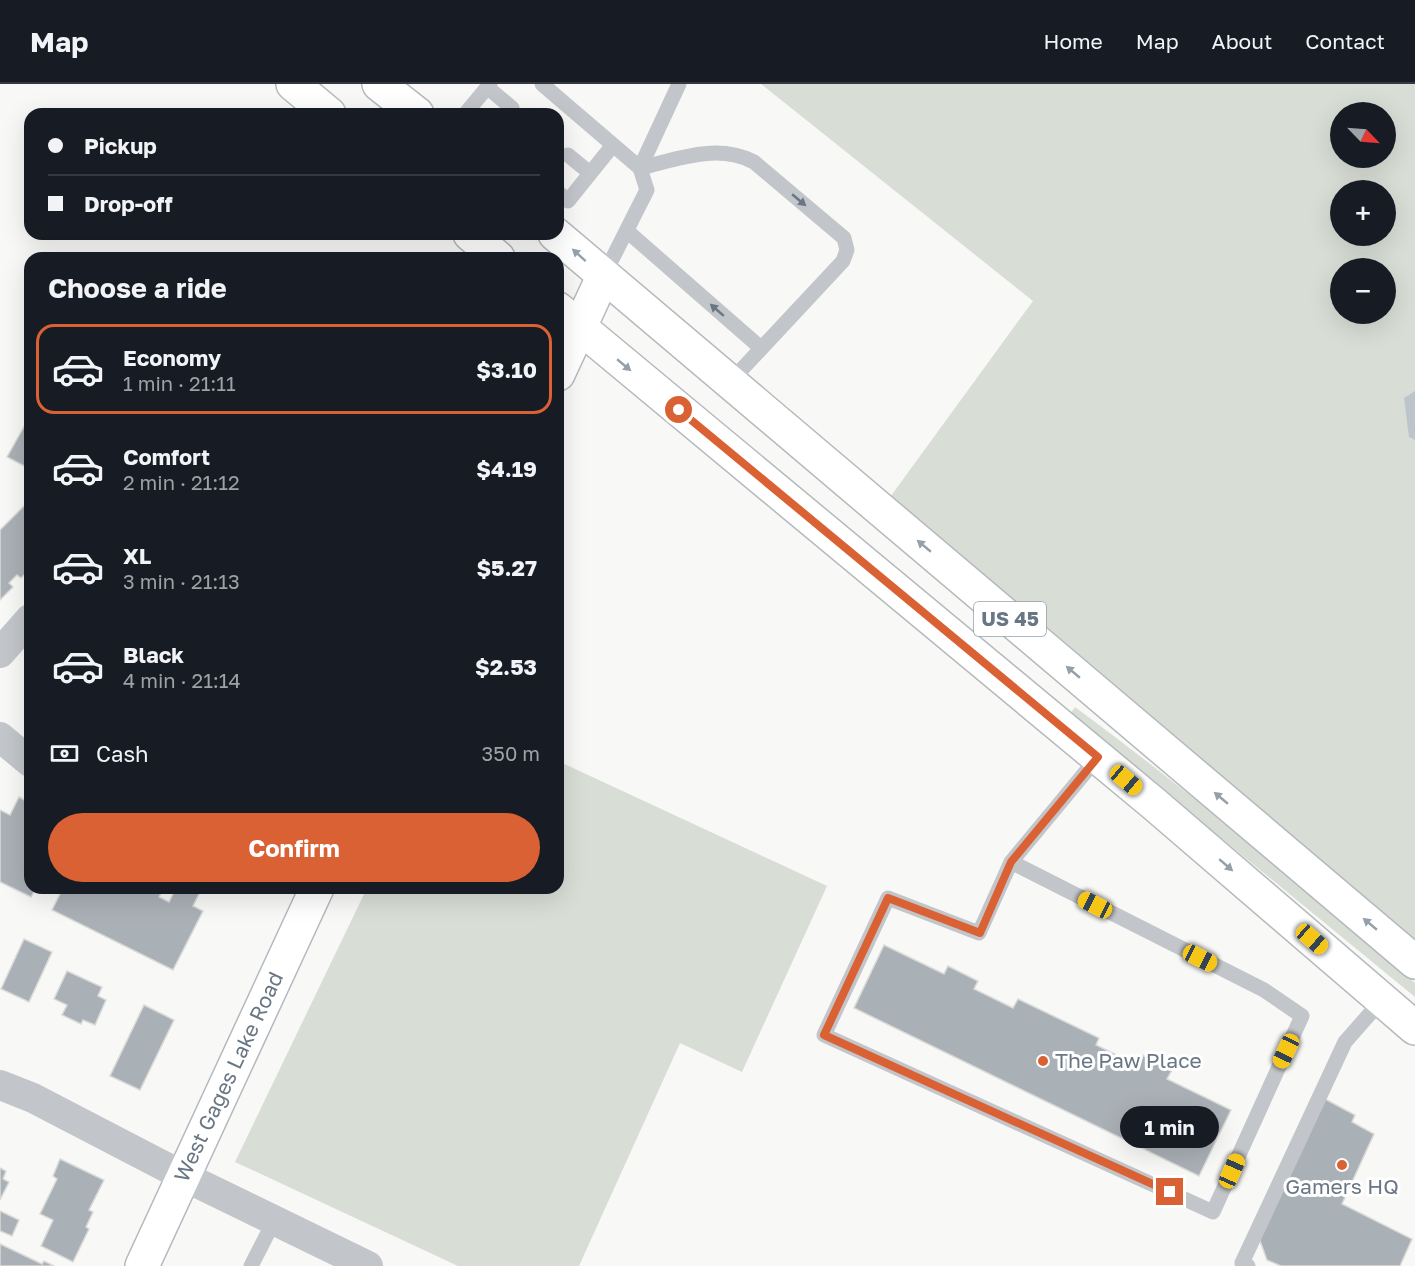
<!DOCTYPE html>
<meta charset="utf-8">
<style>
body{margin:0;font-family:"Golos Text",sans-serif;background:#20242c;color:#f1f3f6;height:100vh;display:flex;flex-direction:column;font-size:22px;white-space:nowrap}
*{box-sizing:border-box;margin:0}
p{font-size:20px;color:#9ea1a6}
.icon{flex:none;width:33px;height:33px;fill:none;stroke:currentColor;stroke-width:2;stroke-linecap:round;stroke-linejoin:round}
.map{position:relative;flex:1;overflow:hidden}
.drawer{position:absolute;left:24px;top:168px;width:540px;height:642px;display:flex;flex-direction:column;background:#171b24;border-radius:18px;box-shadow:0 6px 24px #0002}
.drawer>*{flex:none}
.guide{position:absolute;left:24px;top:24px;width:540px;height:132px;border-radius:18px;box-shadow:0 6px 24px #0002;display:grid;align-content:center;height:132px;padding:0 24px;background:#171b24}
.needle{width:39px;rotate:115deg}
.buttons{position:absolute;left:1330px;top:18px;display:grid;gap:12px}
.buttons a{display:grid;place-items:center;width:66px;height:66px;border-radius:50%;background:#171b24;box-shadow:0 6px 24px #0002;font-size:30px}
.end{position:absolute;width:27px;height:27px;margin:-14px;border:8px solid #da6134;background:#fff;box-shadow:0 0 0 3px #fff}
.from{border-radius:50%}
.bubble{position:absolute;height:42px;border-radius:21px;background:#171b24;box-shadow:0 6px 24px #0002;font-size:20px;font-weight:700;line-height:42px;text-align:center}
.car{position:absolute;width:18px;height:36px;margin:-18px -9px;border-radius:8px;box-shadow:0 0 4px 2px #0007;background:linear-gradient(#f5c518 24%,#345 0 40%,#f5c518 0 76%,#345 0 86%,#f5c518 0)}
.guide b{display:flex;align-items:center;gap:21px;height:57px;font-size:22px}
.guide b+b{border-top:2px solid #363941}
.guide i{width:15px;height:15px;background:#f1f3f6}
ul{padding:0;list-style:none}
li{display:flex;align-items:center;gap:18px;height:90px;margin:0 12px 9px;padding:0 12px;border:3px solid transparent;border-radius:18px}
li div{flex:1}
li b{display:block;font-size:22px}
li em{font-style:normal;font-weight:700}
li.active{border-color:#da6134}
li>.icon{width:54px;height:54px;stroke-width:1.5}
h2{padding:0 24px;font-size:27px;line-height:72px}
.pay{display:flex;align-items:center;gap:15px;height:66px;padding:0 24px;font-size:22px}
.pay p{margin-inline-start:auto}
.action{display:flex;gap:12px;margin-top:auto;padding:12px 24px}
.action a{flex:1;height:69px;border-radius:36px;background:#da6134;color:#fff;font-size:24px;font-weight:700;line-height:69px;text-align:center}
header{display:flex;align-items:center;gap:36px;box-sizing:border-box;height:84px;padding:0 30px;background:#171b24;border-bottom:2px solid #363941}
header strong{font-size:28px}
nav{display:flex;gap:33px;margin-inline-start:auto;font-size:21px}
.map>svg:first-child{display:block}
.green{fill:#d8ddd5;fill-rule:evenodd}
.water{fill:#bcc5cb}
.building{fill:#a9b0b6;stroke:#dadad8;stroke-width:1.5}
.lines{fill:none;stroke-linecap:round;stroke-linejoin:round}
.secondary-casing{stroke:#b4b9be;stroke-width:36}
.primary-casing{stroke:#b5b9bd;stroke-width:36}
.lane{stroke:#c2c5c9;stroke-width:15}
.street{stroke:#c2c5c9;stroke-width:30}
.secondary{stroke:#fff;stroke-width:33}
.primary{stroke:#fff;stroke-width:33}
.oneway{fill:#697785}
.oneway2{fill:#96a0aa}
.route{stroke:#da6134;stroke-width:8}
.poi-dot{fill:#da6134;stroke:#fff;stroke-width:2}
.labels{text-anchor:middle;stroke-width:6;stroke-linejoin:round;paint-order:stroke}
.shield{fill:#fff;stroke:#96a0aa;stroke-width:1.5}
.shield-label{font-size:20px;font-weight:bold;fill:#697785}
.poi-label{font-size:21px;fill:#697785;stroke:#fff;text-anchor:start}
.street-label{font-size:21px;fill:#697785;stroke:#fff}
</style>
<header>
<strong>Map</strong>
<nav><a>Home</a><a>Map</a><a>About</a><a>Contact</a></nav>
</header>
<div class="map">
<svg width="1415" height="1182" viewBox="0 0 1415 1182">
<rect width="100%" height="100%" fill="#f8f8f6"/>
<g class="green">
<path d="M 761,0 L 1415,0 L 1415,857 L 888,416 L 1033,217 ZM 1341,28 L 1386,28 L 1386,74 L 1341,74 ZM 1341,106 L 1386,106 L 1386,152 L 1341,152 ZM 1341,184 L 1386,184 L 1386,230 L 1341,230 Z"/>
<path d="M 1075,623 C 1192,710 1305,802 1415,899 L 1415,913 L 1070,630 Z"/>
<path d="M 558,677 L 827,802 L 742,988 L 680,959 L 579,1182 L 458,1182 L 235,1078 L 367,804 L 558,804 Z"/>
</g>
<path class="water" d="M 1415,307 L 1415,356 L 1409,353 L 1404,314 Z"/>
<g class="building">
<path d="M 30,332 L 30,385 L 7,373 Z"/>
<path d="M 24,422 L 30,427 L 30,485 L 21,494 L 17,491 L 9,499 L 13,503 L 0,516 L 0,446 Z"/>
<path d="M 19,713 L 30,719 L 28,742 L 30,743 L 30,804 L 36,804 L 31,813 L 0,798 L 0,726 L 10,731 Z"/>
<path d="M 63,804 L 164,804 L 159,813 L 169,818 L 176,804 L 202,804 L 193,822 L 203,827 L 173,886 L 52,826 Z"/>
<path d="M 24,855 L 52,868 L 29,918 L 1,905 Z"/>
<path d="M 884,861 L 944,890 L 948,882 L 978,897 L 974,905 L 1013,924 L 1018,915 L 1099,954 L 1096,961 L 1137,981 L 1142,971 L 1172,986 L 1167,995 L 1231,1026 L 1199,1092 L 854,924 Z"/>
<path d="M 67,887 L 102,903 L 98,912 L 106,916 L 95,941 L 83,936 L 81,940 L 62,931 L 67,921 L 54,915 Z"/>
<path d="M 144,921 L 174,936 L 140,1006 L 110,992 Z"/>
<path d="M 1325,1015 L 1355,1031 L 1352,1038 L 1374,1050 L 1342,1120 L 1412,1155 L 1400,1182 L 1281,1182 L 1267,1176 L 1259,1154 Z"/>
<path d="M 60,1075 L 104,1096 L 89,1126 L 93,1128 L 86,1143 L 89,1145 L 73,1178 L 41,1162 L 53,1136 L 40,1130 L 57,1095 L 53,1092 Z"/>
<path d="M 0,1084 L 6,1087 L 3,1095 L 9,1098 L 0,1116 Z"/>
<path d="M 0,1127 L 19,1136 L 12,1152 L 0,1147 Z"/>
<path d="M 0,1160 L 42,1180 L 44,1177 L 54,1182 L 0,1182 Z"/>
</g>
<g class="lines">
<defs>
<g id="secondary">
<path d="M 558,290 L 603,193"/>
<path d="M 142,1182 L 317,804"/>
</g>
<g id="primary">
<path d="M 293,0 L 329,30"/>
<path d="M 379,0 L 417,30"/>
<path d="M 470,150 L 498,174"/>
<path d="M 555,150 L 1415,878"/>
<path d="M 558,225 L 1153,719 L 1415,944"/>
</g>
</defs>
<use href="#secondary" class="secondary-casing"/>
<use href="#primary" class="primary-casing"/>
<g class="lane">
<path d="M 542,0 L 640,84 C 678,75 717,59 754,78 L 844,154 L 847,166 L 843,177 L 730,298"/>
<path d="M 487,3 L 512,24"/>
<path d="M 465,30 L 490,0"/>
<path d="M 568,71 L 590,89"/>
<path d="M 558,108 L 568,117 L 613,61"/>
<path d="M 627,147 L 761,264"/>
<path d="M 603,193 L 647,106 L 640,84 L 679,0"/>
<path d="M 1011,778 L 1264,906 L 1302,932 L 1213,1128 L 824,951 L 888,814 L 979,849 L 1011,778 L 1098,673"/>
<path d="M 251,1182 L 274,1137"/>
<path d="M 1248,1182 L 1242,1179 L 1345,958 L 1382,916"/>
</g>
<g class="street">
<path d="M 0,569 L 30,535"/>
<path d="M 0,653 L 30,678"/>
<path d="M 0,1001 L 33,1014 L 183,1092 L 368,1182"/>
</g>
<use href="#secondary" class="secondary"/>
<use href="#primary" class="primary"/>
</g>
<defs><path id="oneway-solid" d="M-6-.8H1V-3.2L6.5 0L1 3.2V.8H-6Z" transform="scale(1.5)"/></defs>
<g class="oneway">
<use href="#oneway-solid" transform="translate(799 116) rotate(40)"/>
<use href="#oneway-solid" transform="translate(717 226) rotate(-139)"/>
</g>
<g class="oneway2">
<use href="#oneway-solid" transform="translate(579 171) rotate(-138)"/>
<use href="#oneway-solid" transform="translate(624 281) rotate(40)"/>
<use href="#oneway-solid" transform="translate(924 462) rotate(-140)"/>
<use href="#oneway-solid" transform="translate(1073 588) rotate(-140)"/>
<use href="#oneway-solid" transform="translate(1221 714) rotate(-140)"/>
<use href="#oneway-solid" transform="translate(1226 781) rotate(41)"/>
<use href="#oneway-solid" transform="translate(1370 840) rotate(-140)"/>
</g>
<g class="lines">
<path class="route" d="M 679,326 L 1098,673 L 1011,778 L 980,849 L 888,814 L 824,951 L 1170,1108"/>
</g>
<g class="poi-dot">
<circle cx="1043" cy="977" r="6"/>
<circle cx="1342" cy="1081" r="6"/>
</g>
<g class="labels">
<rect class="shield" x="974" y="518" width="72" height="34" rx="4.5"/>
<g class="shield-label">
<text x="1010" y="542">US 45</text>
</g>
<g class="poi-label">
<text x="1055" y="984">The Paw Place</text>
<text x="1342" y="1110" text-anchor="middle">Gamers HQ</text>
</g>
<g class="street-label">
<text transform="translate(229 993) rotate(-65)" y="7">West Gages Lake Road</text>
</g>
</g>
</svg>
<div class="buttons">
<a><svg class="needle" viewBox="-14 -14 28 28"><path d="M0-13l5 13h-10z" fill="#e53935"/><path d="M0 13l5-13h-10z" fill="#9ea1a6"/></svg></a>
<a>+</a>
<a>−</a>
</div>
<i class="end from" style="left:679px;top:326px"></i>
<i class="end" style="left:1170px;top:1108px"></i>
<div class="bubble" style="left:1120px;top:1022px;width:99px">1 min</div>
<i class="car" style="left:1126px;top:696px;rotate:130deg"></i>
<i class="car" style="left:1095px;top:821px;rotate:297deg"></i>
<i class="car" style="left:1312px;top:855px;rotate:131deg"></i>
<i class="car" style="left:1200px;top:874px;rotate:117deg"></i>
<i class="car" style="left:1286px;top:967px;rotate:205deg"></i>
<i class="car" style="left:1232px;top:1087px;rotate:24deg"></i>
<div class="guide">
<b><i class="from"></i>Pickup</b>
<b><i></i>Drop-off</b>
</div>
<section class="drawer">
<h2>Choose a ride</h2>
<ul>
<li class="active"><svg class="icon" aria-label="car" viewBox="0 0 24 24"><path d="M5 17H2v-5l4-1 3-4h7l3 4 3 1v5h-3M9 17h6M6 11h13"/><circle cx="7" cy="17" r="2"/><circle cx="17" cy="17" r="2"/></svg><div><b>Economy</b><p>1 min · 21:11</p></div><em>$3.10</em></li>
<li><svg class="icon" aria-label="car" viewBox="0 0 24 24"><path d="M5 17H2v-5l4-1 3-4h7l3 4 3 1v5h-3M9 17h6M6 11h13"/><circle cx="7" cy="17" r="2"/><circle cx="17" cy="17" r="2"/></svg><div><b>Comfort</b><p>2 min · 21:12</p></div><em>$4.19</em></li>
<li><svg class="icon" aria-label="car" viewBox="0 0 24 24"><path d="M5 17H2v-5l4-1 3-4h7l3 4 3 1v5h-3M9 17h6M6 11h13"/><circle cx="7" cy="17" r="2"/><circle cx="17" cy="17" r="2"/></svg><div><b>XL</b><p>3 min · 21:13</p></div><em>$5.27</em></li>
<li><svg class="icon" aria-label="car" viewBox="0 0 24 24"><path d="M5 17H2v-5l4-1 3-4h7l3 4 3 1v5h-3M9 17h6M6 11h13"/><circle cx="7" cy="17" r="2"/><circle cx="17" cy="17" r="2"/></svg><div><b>Black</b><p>4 min · 21:14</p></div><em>$2.53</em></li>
</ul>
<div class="pay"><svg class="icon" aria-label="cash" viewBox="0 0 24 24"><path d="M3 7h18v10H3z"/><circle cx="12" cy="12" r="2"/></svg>Cash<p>350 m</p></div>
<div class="action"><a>Confirm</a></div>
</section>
</div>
